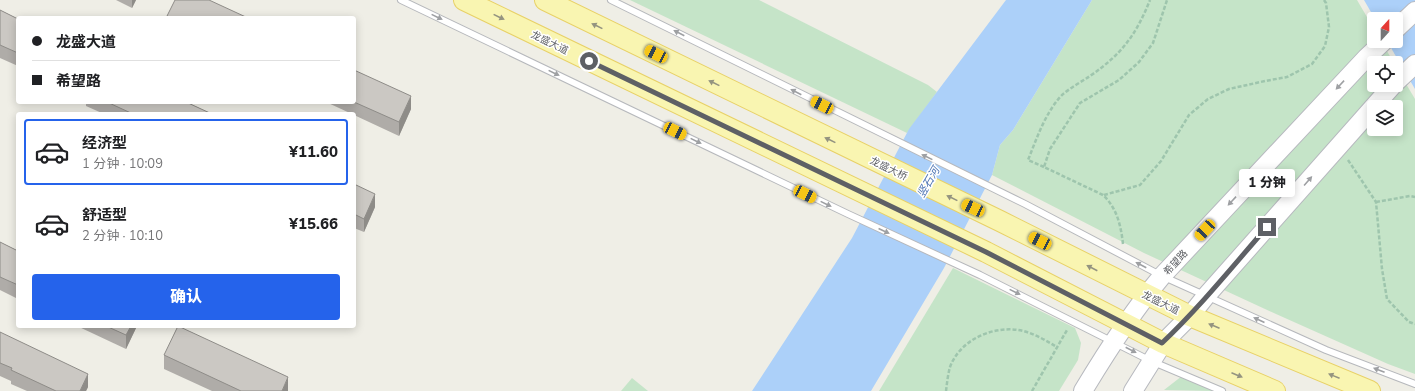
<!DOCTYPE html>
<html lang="zh">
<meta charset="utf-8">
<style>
body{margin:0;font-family:"Nunito Sans","Noto Sans SC",sans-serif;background:#f2f2f2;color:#202124;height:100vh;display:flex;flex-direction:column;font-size:15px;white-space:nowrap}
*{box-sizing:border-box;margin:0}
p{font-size:13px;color:#757577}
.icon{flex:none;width:22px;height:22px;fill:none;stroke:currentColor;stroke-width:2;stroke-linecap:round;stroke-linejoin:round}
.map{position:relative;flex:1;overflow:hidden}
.panel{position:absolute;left:16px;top:112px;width:340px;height:216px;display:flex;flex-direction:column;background:#fff;border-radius:4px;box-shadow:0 2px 10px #0003}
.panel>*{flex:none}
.guide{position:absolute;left:16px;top:16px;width:340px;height:88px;border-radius:4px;box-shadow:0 2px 10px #0003;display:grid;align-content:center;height:88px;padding:0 16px;background:#fff}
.needle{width:26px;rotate:21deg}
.buttons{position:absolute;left:1367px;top:12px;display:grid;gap:8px}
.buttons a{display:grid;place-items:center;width:36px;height:36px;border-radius:4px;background:#fff;box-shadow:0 2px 10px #0003;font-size:20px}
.end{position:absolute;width:18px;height:18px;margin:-9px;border:5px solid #5e6065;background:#fff;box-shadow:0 0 0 2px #fff}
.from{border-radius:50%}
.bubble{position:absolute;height:28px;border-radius:4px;background:#fff;box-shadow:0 2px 10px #0003;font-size:13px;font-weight:800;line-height:28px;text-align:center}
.car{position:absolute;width:12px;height:24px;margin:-12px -6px;border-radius:5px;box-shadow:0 0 3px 1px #0007;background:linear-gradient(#f5c518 24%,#345 0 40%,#f5c518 0 76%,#345 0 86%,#f5c518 0)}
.guide b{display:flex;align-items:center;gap:14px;height:38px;font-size:15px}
.guide b+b{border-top:1px solid #e0e0e0}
.guide i{width:10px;height:10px;background:#202124}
ul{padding:7px 0 0;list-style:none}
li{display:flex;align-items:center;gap:12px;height:66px;margin:0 8px 6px;padding:0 8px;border:2px solid transparent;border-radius:4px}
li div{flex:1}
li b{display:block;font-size:15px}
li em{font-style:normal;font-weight:800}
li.active{border-color:#2563eb}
li>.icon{width:36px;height:36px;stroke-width:1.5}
.cta{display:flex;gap:8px;margin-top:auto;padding:8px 16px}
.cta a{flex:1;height:46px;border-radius:4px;background:#2563eb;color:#fff;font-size:16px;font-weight:800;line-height:46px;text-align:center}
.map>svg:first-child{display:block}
.green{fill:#c5e4c8;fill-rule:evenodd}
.water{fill:#acd0f9}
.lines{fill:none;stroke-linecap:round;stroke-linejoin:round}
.lane-casing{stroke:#b6b8bc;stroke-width:8}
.secondary-casing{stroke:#b7b9bf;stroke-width:20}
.primary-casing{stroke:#e8d167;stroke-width:22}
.path{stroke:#9ec5ad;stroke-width:2.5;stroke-dasharray:4 2;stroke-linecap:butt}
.lane{stroke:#fff;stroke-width:6}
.secondary{stroke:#fff;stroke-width:18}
.primary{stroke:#f9f5b1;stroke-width:20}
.wall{fill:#afaca8}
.shaded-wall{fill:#8e8c88}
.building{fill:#cbc8c3;stroke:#8e8c88}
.oneway{fill:#9ea0a3}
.oneway2{fill:#949480}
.route{stroke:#5e6065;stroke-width:5}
.labels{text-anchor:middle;stroke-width:3;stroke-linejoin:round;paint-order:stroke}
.street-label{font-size:10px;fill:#5e6065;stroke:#fff}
.water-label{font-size:11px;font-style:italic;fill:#4d74b3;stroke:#fff}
</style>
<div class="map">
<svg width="1415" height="391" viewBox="0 0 1415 391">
<rect width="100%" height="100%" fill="#efeee6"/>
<g class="green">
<path d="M 630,0 L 759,0 L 928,85 L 937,92 L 907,133 Z"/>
<path d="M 1092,0 L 1357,0 L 1374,29 L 1374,41 L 1381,41 L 1394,63 L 1374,63 L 1374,85 L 1396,85 L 1396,67 L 1415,99 L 1415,374 L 1388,364 L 1276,314 L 1144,253 L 992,175 L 1000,145 L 1013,130 ZM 1374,107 L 1396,107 L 1396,129 L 1374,129 Z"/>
<path d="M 953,268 L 1075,328 L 1081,343 L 1078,360 L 1059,391 L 879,391 Z"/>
<path d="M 1182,376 L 1213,391 L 1164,390 Z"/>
<path d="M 632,378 L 648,391 L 621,391 Z"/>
</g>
<g class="water">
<path d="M 1006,0 L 1092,0 L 1013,130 L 1000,145 L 992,175 L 944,268 L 871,391 L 752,391 L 852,238 L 909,129 Z"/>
<path d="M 1364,0 L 1415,0 L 1415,89 L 1387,41 L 1396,41 L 1396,19 L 1375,19 Z"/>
</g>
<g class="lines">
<defs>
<g id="lane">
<path d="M 401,0 L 848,214 L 980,275 L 1151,361 L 1222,391"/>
<path d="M 611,0 L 1025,204 L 1162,276 L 1326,350 L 1415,384"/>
</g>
<g id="secondary">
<path d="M 1396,29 L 1415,11"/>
<path d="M 1396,82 L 1415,64"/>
<path d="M 1083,391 C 1107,351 1132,312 1162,276 L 1367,57 L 1384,41"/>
<path d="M 1133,391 L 1163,343 L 1190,316 L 1206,296 L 1393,85"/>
</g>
<g id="primary">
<path d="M 464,0 L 986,252 L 1163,343 L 1275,391"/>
<path d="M 545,0 L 1000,221 L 1190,316 L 1370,391"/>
</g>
</defs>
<use href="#lane" class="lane-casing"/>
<use href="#secondary" class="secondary-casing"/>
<use href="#primary" class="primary-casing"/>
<g class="path">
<path d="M 1348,160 L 1376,202 L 1382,269 L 1387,299 L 1409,322 L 1415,324"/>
<path d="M 1044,167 L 1028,160 C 1037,138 1045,113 1062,95 C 1070,88 1081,82 1090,76 C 1122,54 1136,35 1150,0"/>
<path d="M 1104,195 L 1140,185 L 1161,161 L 1189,115 L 1208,99 L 1229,89 L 1265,81 L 1287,77 L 1312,64 L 1325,46 L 1329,27 L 1326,3 L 1324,0"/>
<path d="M 1376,202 L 1410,196 L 1415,197"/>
<path d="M 1123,244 C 1121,226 1117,208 1103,195 L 1044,167 L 1050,149 L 1080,103 L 1119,80 L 1139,62 L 1153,43 L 1167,0"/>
<path d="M 946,391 C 947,383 948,374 950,367 C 960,340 992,326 1018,330 C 1032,332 1045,340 1057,347"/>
<path d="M 1032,391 L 1067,330"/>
</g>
<use href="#lane" class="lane"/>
<use href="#secondary" class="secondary"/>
<use href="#primary" class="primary"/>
</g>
<g class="wall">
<path d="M 116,0 L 136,0 L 132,8 Z"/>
<path d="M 0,10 L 18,19 L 18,66 L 0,58 Z"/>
<path d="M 86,102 L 186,102 L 212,114 L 104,114 L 86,106 Z"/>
<path d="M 326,102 L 354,102 L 411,109 L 399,136 L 354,115 L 354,114 L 352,114 Z"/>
<path d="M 354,184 L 375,207 L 364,232 L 354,228 Z"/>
<path d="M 0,242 L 18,251 L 18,299 L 0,290 Z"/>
<path d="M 77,326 L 137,326 L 126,349 Z"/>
<path d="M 0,332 L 88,387 L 86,391 L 27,391 L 11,384 L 11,381 L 0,376 Z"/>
<path d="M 164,355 L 288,390 L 288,391 L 212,391 L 164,369 Z"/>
</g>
<g class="shaded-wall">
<path d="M 132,0 L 136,0 L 132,8 Z"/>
<path d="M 411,96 L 411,109 L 399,136 L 399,122 Z"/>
<path d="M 375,194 L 375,207 L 364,232 L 364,219 Z"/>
<path d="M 131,326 L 137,326 L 126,349 L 126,335 Z"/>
<path d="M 88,374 L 88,387 L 86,391 L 80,391 Z"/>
<path d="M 288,377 L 288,391 L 282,391 Z"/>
</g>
<g class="building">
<path d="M 175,0 L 209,0 L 248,18 L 172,18 L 167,16 Z"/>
<path d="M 0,10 L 18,19 L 18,53 L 0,45 Z"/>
<path d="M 354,70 L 411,96 L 399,122 L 354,102 Z"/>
<path d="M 107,102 L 186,102 L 212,114 L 133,114 Z"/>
<path d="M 354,184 L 375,194 L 364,219 L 354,214 Z"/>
<path d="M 0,242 L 18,251 L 18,285 L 0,277 Z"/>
<path d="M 106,326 L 131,326 L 126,335 Z"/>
<path d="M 178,326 L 288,377 L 282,391 L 241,391 L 164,355 Z"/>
<path d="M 0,332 L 88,374 L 80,391 L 56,391 L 11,370 L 12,368 L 0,363 Z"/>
</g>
<defs><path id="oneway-solid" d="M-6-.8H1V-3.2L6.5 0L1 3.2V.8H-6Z"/></defs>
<g class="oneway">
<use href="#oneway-solid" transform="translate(437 17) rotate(26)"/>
<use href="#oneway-solid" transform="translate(679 33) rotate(-153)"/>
<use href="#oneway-solid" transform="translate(554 73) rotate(26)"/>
<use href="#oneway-solid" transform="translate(1340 85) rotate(133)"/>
<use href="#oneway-solid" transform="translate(796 92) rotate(-153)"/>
<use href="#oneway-solid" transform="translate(696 141) rotate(26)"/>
<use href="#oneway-solid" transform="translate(927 157) rotate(-154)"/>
<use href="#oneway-solid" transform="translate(1308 181) rotate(-49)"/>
<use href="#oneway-solid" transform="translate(1232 201) rotate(133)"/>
<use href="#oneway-solid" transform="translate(826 204) rotate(26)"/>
<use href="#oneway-solid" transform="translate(884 231) rotate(25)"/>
<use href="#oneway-solid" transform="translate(1141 265) rotate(-152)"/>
<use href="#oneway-solid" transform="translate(1015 292) rotate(26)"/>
<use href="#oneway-solid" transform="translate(1259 320) rotate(-156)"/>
<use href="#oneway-solid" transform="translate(1131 350) rotate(27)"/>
<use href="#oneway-solid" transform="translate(1379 370) rotate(-159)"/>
</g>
<g class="oneway2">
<use href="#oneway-solid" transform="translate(499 17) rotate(26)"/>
<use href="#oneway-solid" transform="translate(597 26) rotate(-154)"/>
<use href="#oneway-solid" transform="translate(714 83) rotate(-154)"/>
<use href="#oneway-solid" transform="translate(830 140) rotate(-154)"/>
<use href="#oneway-solid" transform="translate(952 198) rotate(-154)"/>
<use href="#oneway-solid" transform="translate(1092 268) rotate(-153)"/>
<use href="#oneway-solid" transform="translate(1214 326) rotate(-157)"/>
<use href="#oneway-solid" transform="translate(1237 375) rotate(23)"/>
<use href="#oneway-solid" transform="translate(1334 376) rotate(-158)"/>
</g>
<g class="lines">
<path class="route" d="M 589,61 L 986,252 L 1162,343 C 1200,307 1233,266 1267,227"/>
</g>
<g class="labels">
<g class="street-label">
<text transform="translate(550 42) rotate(26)" y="4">龙盛大道</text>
<text transform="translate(889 168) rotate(26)" y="4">龙盛大桥</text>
<text transform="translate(1175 262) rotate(-47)" y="4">希望路</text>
<text transform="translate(1161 302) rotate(26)" y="4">龙盛大道</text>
</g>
<g class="water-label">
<text transform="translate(928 182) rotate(-60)" y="4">竖石河</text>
</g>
</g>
</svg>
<div class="buttons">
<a><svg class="needle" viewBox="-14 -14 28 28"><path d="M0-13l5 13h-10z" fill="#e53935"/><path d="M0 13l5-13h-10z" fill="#757577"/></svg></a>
<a><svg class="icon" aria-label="locate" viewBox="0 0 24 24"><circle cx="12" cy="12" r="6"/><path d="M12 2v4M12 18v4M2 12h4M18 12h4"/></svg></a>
<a><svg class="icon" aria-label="layers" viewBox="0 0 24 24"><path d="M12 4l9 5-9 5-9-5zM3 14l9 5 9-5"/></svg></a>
</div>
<i class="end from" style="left:589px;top:61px"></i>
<i class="end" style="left:1267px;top:227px"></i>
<div class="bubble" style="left:1239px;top:169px;width:56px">1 分钟</div>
<i class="car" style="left:656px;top:54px;rotate:296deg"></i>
<i class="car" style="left:822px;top:105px;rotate:296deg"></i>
<i class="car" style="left:675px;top:131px;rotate:116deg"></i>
<i class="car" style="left:805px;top:194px;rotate:116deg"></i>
<i class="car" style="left:973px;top:208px;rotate:295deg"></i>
<i class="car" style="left:1205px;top:230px;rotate:223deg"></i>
<i class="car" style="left:1040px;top:241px;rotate:297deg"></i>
<div class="guide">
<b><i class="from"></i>龙盛大道</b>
<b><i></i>希望路</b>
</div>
<section class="panel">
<ul>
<li class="active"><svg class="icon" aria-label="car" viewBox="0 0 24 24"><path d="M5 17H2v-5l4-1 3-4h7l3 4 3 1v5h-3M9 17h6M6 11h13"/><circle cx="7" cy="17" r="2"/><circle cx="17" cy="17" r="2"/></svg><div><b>经济型</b><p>1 分钟 · 10:09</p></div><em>¥11.60</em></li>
<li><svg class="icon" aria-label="car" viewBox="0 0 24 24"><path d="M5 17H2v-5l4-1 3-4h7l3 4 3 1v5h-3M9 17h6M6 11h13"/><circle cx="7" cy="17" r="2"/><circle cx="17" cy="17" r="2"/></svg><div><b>舒适型</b><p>2 分钟 · 10:10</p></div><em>¥15.66</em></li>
</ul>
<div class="cta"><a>确认</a></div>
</section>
</div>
